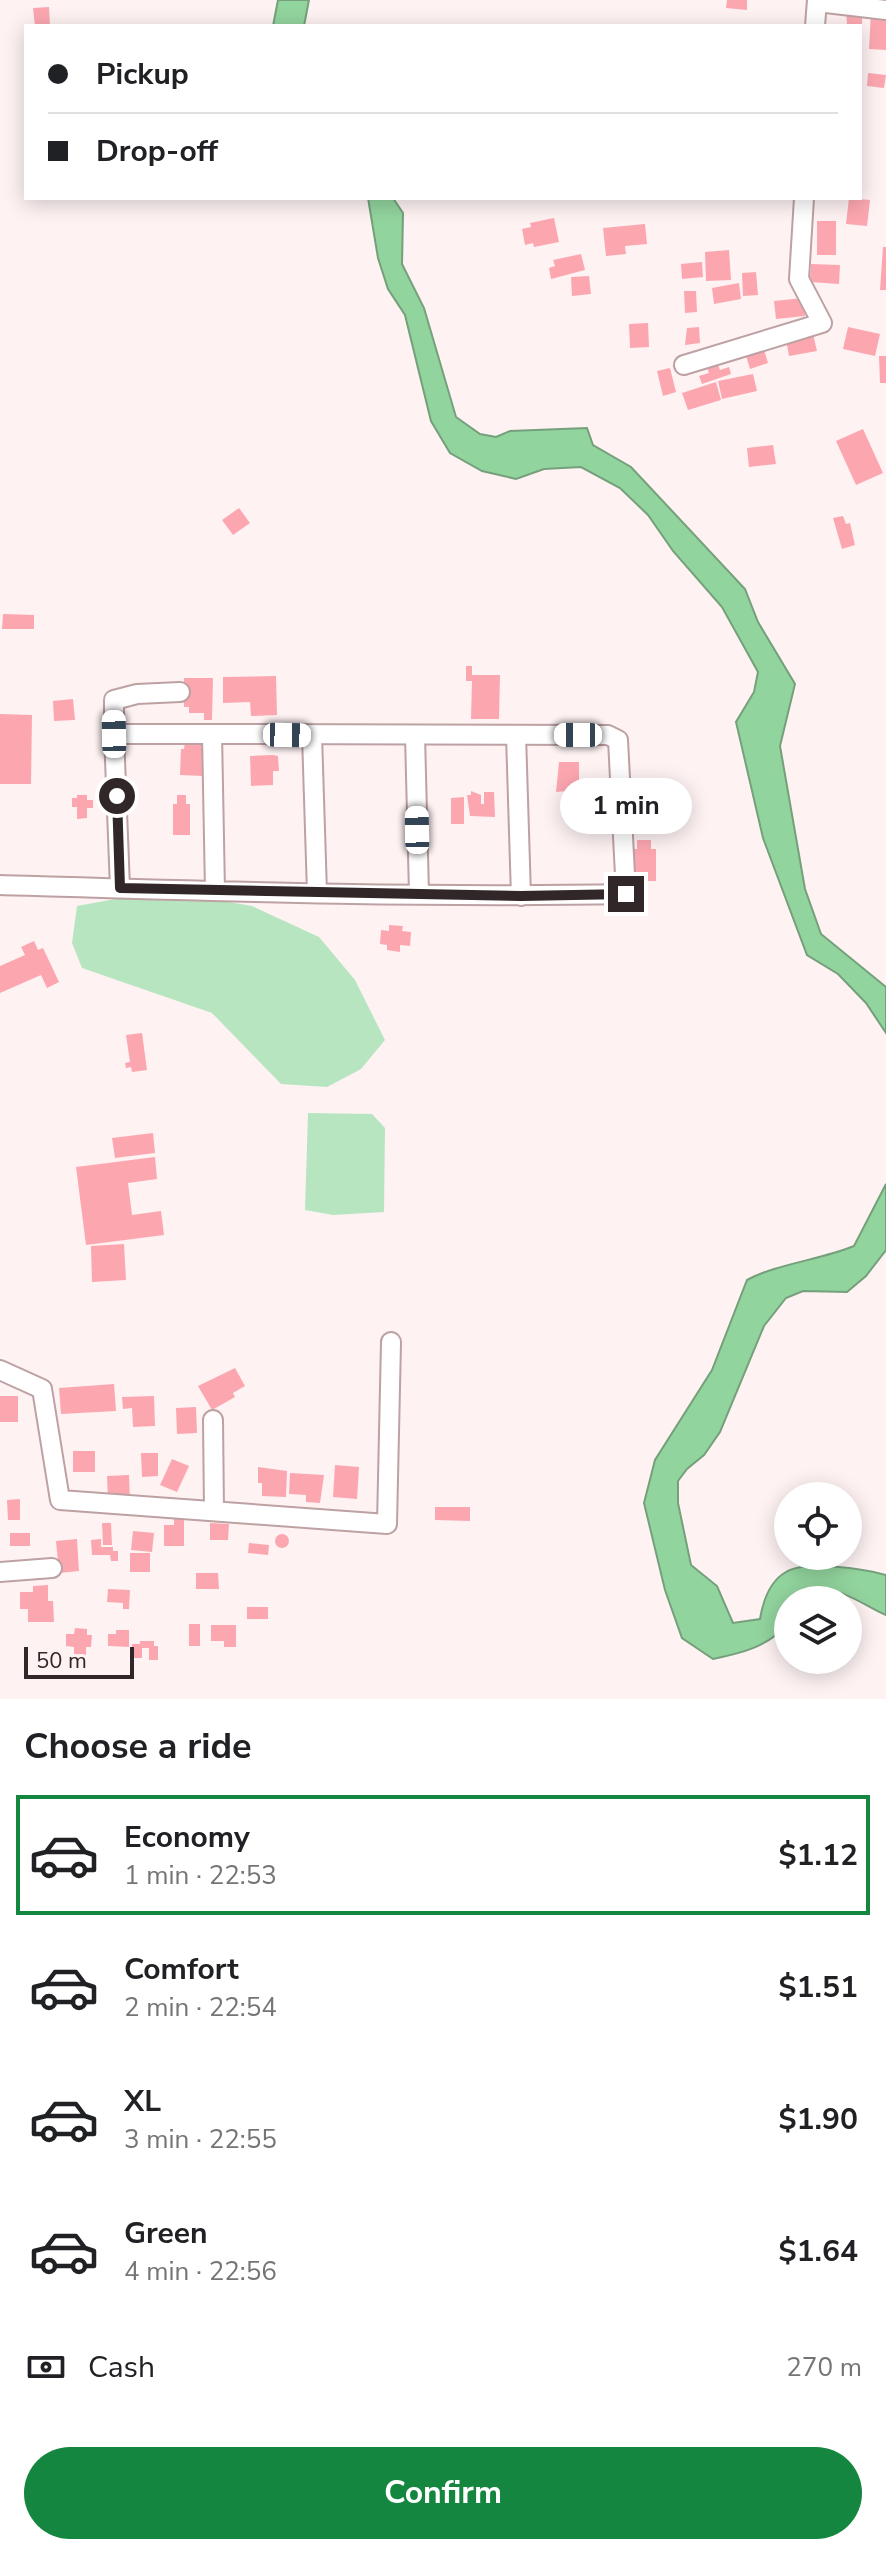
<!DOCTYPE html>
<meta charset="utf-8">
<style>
body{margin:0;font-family:"Nunito Sans",sans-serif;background:#f2f2f2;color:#202124;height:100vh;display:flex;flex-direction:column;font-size:30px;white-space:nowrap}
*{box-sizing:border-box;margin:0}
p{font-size:26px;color:#757577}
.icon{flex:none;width:44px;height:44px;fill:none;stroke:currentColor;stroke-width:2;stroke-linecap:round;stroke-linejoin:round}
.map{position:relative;height:1699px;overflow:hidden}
.side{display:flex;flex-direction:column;background:#fff;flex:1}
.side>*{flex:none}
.top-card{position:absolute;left:24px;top:24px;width:838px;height:176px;border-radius:0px;box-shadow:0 4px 20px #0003;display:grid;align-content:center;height:176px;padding:0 24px;background:#fff}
.buttons{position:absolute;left:774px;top:1482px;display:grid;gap:16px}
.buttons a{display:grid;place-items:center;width:88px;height:88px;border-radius:50%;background:#fff;box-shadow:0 4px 20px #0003;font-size:40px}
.scale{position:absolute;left:24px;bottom:20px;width:110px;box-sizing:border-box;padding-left:8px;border:4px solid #322728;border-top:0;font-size:22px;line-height:28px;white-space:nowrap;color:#322728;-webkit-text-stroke:6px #fef2f3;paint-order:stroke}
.end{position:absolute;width:36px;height:36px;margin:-18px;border:10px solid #322728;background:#fff;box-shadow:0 0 0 4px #fff}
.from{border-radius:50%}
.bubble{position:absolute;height:56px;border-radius:28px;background:#fff;box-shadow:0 4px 20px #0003;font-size:26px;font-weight:700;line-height:56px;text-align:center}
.car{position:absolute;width:24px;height:48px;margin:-24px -12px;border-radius:10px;box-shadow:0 0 6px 2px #0007;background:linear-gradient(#fff 24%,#345 0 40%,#fff 0 76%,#345 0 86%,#fff 0)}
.top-card b{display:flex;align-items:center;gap:28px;height:76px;font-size:30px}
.top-card b+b{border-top:2px solid #e0e0e0}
.top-card i{width:20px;height:20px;background:#202124}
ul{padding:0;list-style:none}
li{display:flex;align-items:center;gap:24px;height:120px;margin:0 16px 12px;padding:0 8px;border:4px solid transparent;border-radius:0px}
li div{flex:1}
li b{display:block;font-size:30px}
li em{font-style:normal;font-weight:700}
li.active{border-color:#15863f}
li>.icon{width:72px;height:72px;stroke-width:1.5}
h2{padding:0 24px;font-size:36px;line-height:96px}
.pay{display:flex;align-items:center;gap:20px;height:88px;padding:0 24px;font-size:30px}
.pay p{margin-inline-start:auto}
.action{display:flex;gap:16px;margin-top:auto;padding:16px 24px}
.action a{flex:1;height:92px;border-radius:48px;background:#15863f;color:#fff;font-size:32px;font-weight:700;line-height:92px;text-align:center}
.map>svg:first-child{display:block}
.green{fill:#b7e5bf}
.water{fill:#92d49e;stroke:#75a07b;stroke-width:2}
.building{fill:#fca7b0}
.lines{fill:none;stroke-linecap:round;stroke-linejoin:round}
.minor-casing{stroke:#bda1a3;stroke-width:22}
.minor{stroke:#fff;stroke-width:18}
.route{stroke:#322728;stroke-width:10}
</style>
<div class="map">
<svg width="886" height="1699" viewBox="0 0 886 1699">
<rect width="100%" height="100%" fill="#fef2f3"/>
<g class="green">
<path d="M 121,898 L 217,900 L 252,906 L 319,937 L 355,980 L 385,1040 L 361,1069 L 327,1087 L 281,1084 L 212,1013 L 82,968 L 72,943 L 77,906 Z"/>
<path d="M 308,1113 L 372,1114 L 385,1128 L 384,1212 L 333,1215 L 305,1210 Z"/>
</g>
<g class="water">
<path d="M 278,0 L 309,0 L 304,26 L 273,26 Z"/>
<path d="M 368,198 L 393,198 L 403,213 L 402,264 L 424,308 L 456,417 L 480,434 L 496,437 L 510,431 L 587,428 L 593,445 L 631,467 L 745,589 L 758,622 L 795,684 L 780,746 L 805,889 L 821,934 L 886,987 L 886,1033 L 866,1003 L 838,974 L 807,955 L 763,838 L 736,722 L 754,692 L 758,672 L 722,607 L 673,551 L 648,515 L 620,488 L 581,467 L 544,469 L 516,479 L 482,471 L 450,453 L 431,421 L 405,315 L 388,289 L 378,258 Z"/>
<path d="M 886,1184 L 886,1250 L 866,1276 L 847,1292 L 803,1291 L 786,1298 L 764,1326 L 720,1432 L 704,1455 L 687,1469 L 678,1481 L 678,1503 L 691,1565 L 717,1586 L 733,1623 L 760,1619 C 763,1601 770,1581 786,1572 C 805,1560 865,1569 886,1575 L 886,1615 C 863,1606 821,1571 799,1600 L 788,1600 L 788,1624 C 767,1647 742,1653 713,1659 L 682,1638 L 665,1590 L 644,1503 L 655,1460 L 712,1370 L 747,1280 C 776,1264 820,1260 854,1246 Z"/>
</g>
<g class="building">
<path d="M 727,0 L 747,0 L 747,10 L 726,8 Z"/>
<path d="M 49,7 L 50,26 L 35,26 L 33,8 Z"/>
<path d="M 846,7 L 862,7 L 862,26 L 847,26 Z"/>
<path d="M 871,12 L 886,13 L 886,50 L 869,49 Z"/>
<path d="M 868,73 L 886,75 L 884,88 L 867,86 Z"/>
<path d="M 849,198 L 870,200 L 867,226 L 846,224 Z"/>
<path d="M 554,218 L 559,242 L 534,247 L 533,243 L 525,245 L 522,229 L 531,227 L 530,223 Z"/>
<rect x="817" y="221" width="19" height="34"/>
<path d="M 645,224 L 647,244 L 625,246 L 626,254 L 606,256 L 603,228 Z"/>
<path d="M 883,247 L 886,247 L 886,290 L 880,290 Z"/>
<path d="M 729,250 L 731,280 L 706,281 L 705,252 Z"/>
<path d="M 581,254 L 585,270 L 551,279 L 549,268 L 555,266 L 553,260 Z"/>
<path d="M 702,262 L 703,277 L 682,279 L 681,264 Z"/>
<path d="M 811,264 L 840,265 L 839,284 L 810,282 Z"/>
<path d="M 756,272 L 758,295 L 743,296 L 742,273 Z"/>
<path d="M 589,276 L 591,294 L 572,296 L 571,277 Z"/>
<path d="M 739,283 L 741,299 L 714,304 L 712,288 Z"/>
<path d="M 684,291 L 696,291 L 697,312 L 685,313 Z"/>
<path d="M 803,298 L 805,316 L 776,319 L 774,301 Z"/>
<path d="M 648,323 L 649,347 L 630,348 L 629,324 Z"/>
<path d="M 699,327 L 700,343 L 685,345 L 687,328 Z"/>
<path d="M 848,327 L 880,334 L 875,356 L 843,349 Z"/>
<path d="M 813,334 L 817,351 L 789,356 L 786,339 Z"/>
<path d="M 762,343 L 768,363 L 750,369 L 744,349 Z"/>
<path d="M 879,356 L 886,356 L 886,383 L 880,383 Z"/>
<path d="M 717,362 L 720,370 L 729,367 L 731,374 L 702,384 L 699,376 L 709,373 L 706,365 Z"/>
<path d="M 670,368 L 676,392 L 663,396 L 657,371 Z"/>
<path d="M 753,374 L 757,391 L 722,399 L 718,381 Z"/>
<path d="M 716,382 L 721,400 L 688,410 L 682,393 Z"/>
<path d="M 863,429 L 883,473 L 856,485 L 836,441 Z"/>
<path d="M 773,445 L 776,464 L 749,467 L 747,448 Z"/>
<path d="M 239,508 L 250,523 L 233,535 L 222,520 Z"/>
<path d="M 843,516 L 846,524 L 850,523 L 855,545 L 842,549 L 833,518 Z"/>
<path d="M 3,614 L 34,615 L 34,629 L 2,629 Z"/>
<path d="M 466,666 L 472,666 L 472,675 L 500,675 L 499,719 L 471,719 L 472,681 L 466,681 Z"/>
<path d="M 276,676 L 277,715 L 251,716 L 250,702 L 223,703 L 223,677 Z"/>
<path d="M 184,678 L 213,678 L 212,720 L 204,720 L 204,713 L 189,713 L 189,707 L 184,707 Z"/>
<path d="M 73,699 L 75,720 L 54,721 L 53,701 Z"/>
<path d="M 0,714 L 32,715 L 31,784 L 0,784 Z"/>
<path d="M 185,741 L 204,742 L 203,776 L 180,775 L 181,749 L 184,749 Z"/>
<path d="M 273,755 L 278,756 L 279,771 L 273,771 L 273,785 L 251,786 L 250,756 Z"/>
<path d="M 559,762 L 579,762 L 579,788 L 584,788 L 584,797 L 567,797 L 567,791 L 556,792 Z"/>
<path d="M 471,791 L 481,795 L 481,804 L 484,804 L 484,792 L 494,792 L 495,817 L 470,816 L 467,795 L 471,795 Z"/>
<path d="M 77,795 L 87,795 L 87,800 L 93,800 L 93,808 L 87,808 L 87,818 L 77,819 L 77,807 L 72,807 L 72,798 L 77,798 Z"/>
<path d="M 177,795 L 186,795 L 186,804 L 190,804 L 190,835 L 173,835 L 173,804 L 177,804 Z"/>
<path d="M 464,797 L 464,824 L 451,824 L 451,798 Z"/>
<path d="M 637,840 L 651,840 L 651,849 L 656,849 L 656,881 L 632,881 L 632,849 L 637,849 Z"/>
<path d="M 389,925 L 403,926 L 402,931 L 411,932 L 410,946 L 400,945 L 400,952 L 387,950 L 387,945 L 380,944 L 381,930 L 389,931 Z"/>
<path d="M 34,941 L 38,950 L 43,948 L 59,982 L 47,988 L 41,975 L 0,993 L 0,966 L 25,955 L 21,947 Z"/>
<path d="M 142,1033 L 147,1070 L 132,1072 L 131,1067 L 126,1068 L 125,1063 L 130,1062 L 126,1035 Z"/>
<path d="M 153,1133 L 155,1153 L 115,1158 L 112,1138 Z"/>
<path d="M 155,1157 L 157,1179 L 128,1183 L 132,1215 L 161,1211 L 164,1235 L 86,1245 L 76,1167 Z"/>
<path d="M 124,1244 L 126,1280 L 92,1282 L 91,1246 Z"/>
<path d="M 235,1368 L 245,1386 L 233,1393 L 235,1397 L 212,1410 L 198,1386 Z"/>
<path d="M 114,1384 L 116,1411 L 61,1414 L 59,1388 Z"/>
<rect x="0" y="1396" width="18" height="26"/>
<path d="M 154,1396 L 155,1426 L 133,1427 L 132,1408 L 123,1409 L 122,1397 Z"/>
<path d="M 196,1407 L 197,1433 L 177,1434 L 176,1408 Z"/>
<rect x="73" y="1451" width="22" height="21"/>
<path d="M 141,1453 L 158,1453 L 158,1476 L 142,1477 Z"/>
<path d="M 172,1459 L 189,1466 L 177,1492 L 160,1485 Z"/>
<path d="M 335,1465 L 359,1467 L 357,1499 L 333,1497 Z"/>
<path d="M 258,1467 L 287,1471 L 286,1497 L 262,1496 L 262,1483 L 258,1483 Z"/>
<path d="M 290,1473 L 324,1475 L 320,1503 L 306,1502 L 306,1495 L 289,1494 Z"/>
<path d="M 129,1475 L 130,1500 L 108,1500 L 107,1476 Z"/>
<path d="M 20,1499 L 20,1520 L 8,1520 L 7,1500 Z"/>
<path d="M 435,1507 L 470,1507 L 470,1521 L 435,1520 Z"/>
<path d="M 174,1518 L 184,1518 L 184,1546 L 164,1546 L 164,1525 L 174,1525 Z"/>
<path d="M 102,1523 L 111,1523 L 112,1545 L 103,1545 Z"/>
<path d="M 210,1523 L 229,1524 L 228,1540 L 210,1540 Z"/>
<path d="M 133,1531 L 154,1533 L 152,1552 L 131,1550 Z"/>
<rect x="10" y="1533" width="20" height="13"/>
<circle cx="282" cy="1541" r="7"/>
<path d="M 77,1539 L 79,1571 L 59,1573 L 56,1541 Z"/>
<path d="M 101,1539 L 101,1547 L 113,1547 L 113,1551 L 118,1551 L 118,1561 L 111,1561 L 110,1555 L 92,1555 L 91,1540 Z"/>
<path d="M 249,1543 L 269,1545 L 268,1555 L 248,1553 Z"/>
<rect x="130" y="1553" width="20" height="19"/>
<path d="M 196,1573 L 218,1573 L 219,1589 L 196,1589 Z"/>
<path d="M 48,1585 L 48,1601 L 53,1601 L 54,1622 L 28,1622 L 28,1609 L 20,1609 L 20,1592 L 33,1592 L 33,1586 Z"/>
<path d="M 108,1589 L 130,1590 L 129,1609 L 123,1609 L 123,1603 L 107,1602 Z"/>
<rect x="247" y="1607" width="21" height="12"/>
<rect x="189" y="1624" width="11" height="22"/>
<path d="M 211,1625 L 236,1625 L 236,1647 L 224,1647 L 224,1641 L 211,1641 Z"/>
<path d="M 75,1628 L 87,1629 L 87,1635 L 92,1635 L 91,1647 L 86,1647 L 86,1655 L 74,1654 L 74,1647 L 66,1646 L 66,1634 L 74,1634 Z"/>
<path d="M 116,1630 L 129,1630 L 129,1647 L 108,1646 L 108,1634 L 116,1634 Z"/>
<path d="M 140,1641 L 154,1641 L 154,1646 L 158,1646 L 158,1660 L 149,1660 L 149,1648 L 142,1648 L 142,1658 L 132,1658 L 132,1644 L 140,1644 Z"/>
</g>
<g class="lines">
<defs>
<g id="minor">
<path d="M 817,2 L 886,10"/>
<path d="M 815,26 L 817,0"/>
<path d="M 684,365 L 822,323 L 799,279 L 804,198"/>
<path d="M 114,734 L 114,700 L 137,694 L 180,692"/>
<path d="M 312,735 L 317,893"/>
<path d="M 415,735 L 419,894"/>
<path d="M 516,735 L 521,896"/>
<path d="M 0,885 C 208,891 417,898 626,894 L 618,740 L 608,735 L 212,734 L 215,891"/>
<path d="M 120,888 L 114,734 L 212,734"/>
<path d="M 0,1370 L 42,1389 L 60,1500 L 387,1524 L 391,1342"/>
<path d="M 213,1420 L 214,1511"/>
<path d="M 0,1572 L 52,1568"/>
</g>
</defs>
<use href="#minor" class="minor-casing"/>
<use href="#minor" class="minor"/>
</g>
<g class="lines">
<path class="route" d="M 117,796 L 120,888 L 521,896 L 626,894"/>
</g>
</svg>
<div class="buttons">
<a><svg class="icon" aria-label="locate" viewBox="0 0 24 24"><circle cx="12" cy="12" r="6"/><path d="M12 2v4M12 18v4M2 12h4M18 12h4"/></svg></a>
<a><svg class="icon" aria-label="layers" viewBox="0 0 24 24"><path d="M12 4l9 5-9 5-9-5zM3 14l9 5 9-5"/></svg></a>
</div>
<div class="scale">50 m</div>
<i class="end from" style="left:117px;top:796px"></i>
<i class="end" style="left:626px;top:894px"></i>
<div class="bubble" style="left:560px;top:778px;width:132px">1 min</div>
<i class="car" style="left:114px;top:734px;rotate:359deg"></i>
<i class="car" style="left:287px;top:735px;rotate:91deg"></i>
<i class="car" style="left:578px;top:735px;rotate:270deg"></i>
<i class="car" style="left:417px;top:830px;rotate:359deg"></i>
<div class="top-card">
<b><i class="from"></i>Pickup</b>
<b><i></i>Drop-off</b>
</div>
</div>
<section class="side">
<h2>Choose a ride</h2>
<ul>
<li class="active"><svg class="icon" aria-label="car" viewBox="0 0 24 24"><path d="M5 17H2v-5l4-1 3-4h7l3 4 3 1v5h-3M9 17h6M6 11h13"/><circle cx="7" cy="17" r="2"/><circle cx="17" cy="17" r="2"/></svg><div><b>Economy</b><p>1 min · 22:53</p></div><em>$1.12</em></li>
<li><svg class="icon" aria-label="car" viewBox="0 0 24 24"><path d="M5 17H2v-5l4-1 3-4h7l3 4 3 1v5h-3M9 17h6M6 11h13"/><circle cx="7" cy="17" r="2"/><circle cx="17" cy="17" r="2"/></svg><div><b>Comfort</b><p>2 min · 22:54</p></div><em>$1.51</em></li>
<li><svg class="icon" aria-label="car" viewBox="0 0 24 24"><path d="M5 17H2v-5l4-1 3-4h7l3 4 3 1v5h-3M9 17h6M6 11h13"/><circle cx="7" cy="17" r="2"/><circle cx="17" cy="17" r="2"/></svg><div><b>XL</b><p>3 min · 22:55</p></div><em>$1.90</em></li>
<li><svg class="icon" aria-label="car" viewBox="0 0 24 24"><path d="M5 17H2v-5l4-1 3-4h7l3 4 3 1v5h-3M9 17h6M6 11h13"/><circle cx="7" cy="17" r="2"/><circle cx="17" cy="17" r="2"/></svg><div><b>Green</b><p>4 min · 22:56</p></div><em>$1.64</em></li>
</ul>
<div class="pay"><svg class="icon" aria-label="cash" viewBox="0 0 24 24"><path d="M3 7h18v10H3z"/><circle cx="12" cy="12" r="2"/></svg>Cash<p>270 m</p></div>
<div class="action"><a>Confirm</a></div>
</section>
